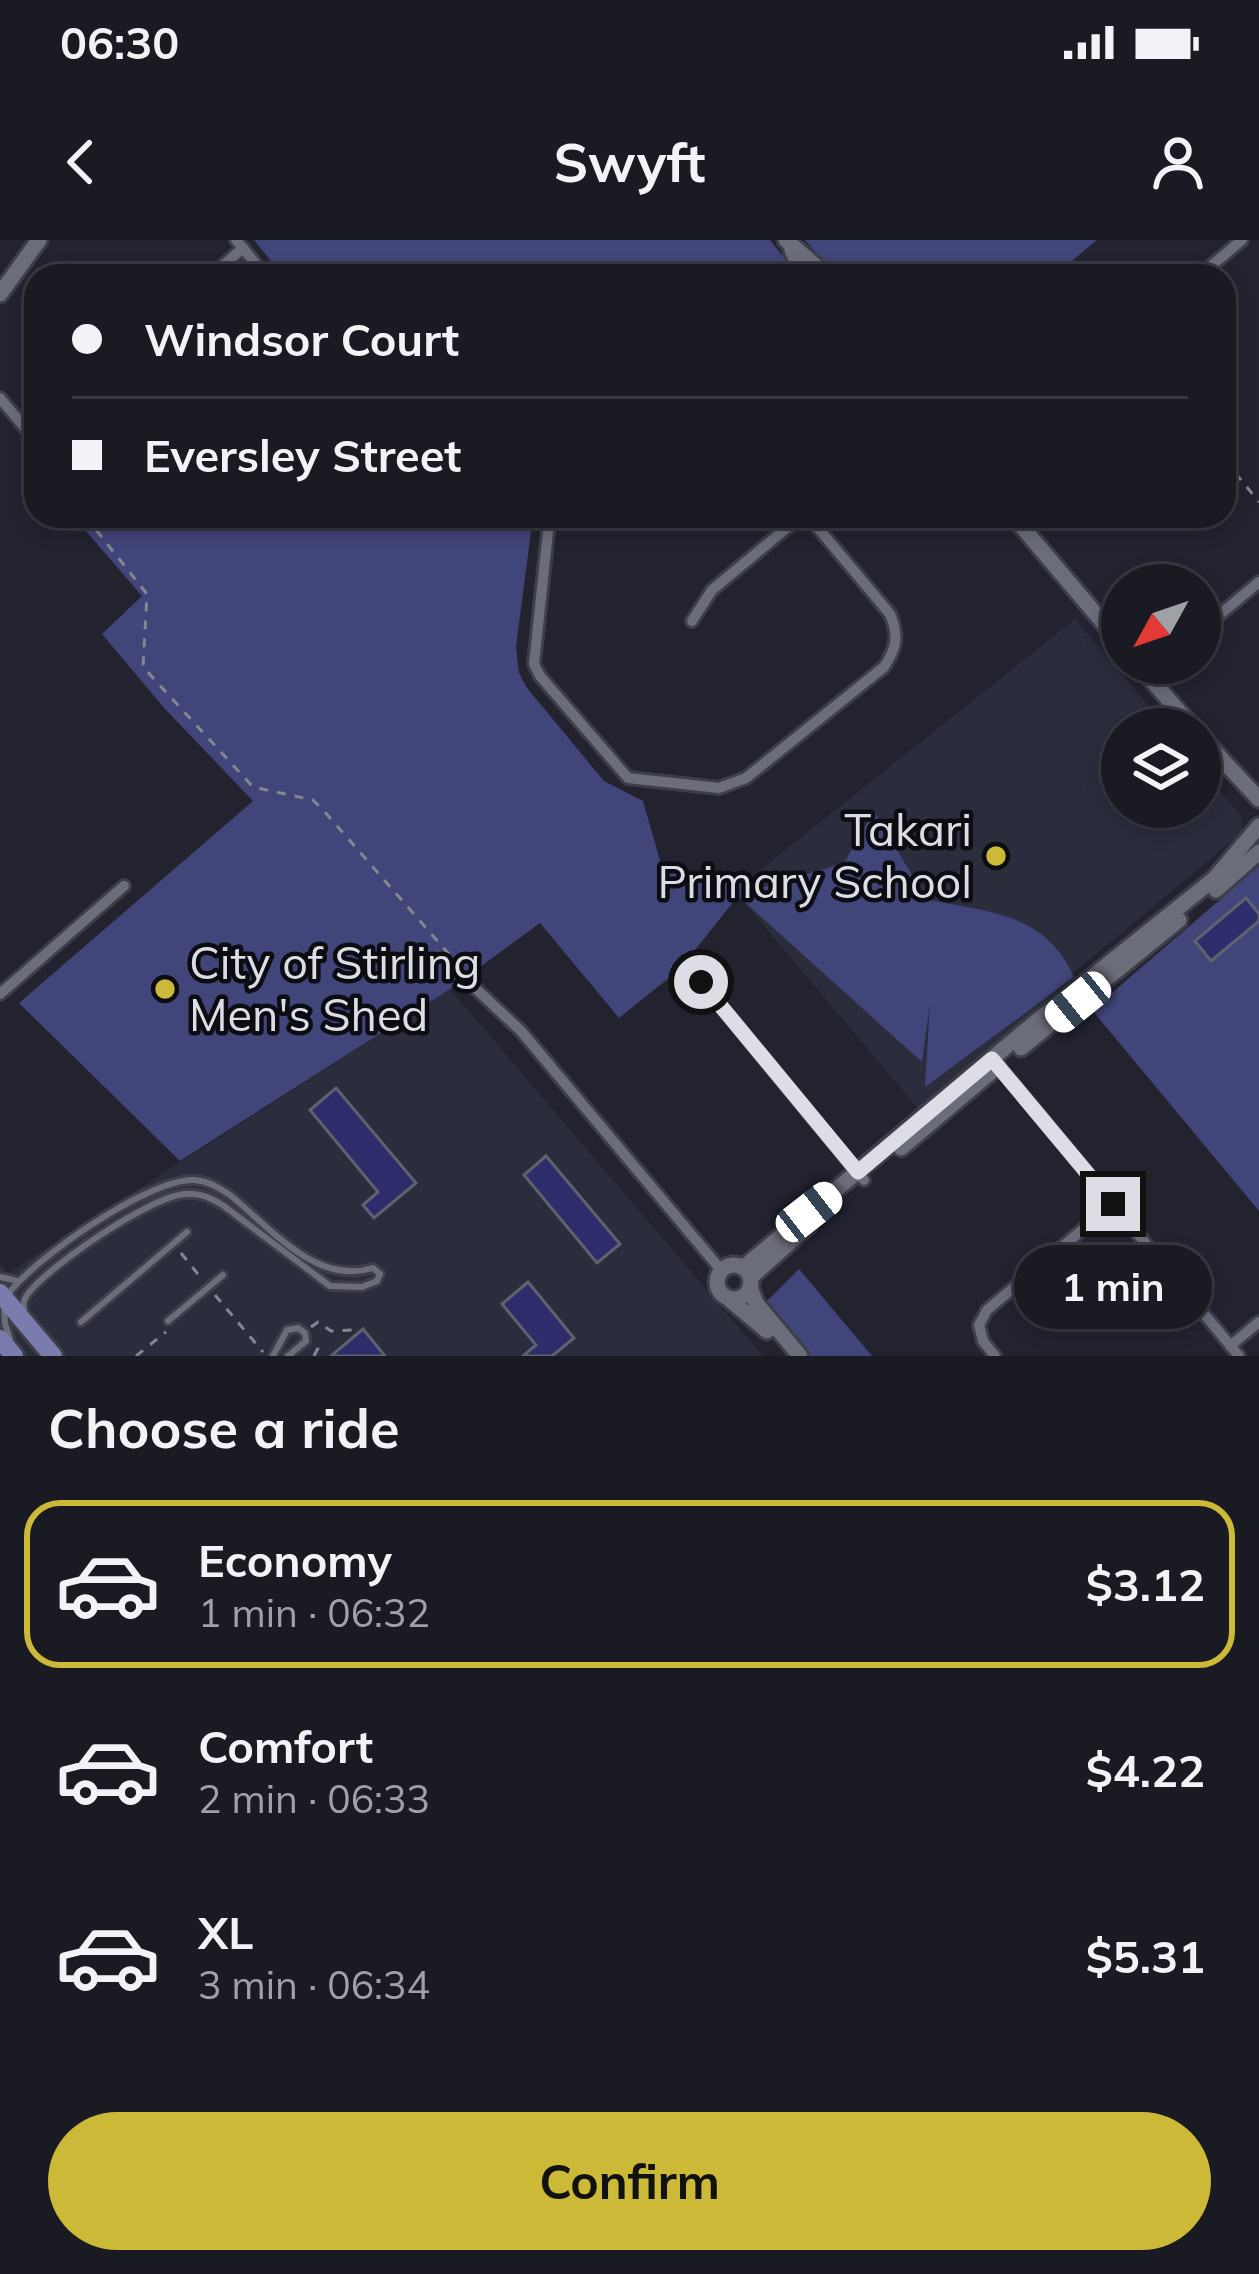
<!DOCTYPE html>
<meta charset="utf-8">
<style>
body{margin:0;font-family:Mulish,sans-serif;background:#23232b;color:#f1f3f6;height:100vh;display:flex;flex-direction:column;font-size:45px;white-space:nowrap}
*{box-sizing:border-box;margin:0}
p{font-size:39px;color:#9fa1a6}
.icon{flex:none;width:66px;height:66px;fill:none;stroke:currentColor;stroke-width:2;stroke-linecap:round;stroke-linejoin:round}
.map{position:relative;height:1116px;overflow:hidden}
.details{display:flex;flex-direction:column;background:#1a1a23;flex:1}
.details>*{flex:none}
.hud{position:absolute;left:24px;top:24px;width:1212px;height:264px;border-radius:36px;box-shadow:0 6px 18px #0003,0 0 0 3px #383841;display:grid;align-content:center;height:264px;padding:0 48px;background:#1a1a23}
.needle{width:78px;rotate:230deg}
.buttons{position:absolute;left:1101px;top:324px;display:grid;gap:24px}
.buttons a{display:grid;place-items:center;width:120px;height:120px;border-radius:50%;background:#1a1a23;box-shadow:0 6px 18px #0003,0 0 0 3px #383841;font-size:60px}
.end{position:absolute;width:54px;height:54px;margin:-27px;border:15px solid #dcdde5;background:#111;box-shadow:0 0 0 6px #111}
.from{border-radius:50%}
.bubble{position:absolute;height:84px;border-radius:42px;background:#1a1a23;box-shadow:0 6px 18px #0003,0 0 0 3px #383841;font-size:39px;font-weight:700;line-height:84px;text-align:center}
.car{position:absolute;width:36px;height:72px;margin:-36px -18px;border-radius:15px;box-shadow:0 0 9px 3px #0007;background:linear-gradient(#fff 24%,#345 0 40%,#fff 0 76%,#345 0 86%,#fff 0)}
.hud b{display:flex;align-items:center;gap:42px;height:114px;font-size:45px}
.hud b+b{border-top:3px solid #383841}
.hud i{width:30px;height:30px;background:#f1f3f6}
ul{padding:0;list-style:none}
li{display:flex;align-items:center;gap:36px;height:168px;margin:0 24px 18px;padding:0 24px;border:6px solid transparent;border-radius:36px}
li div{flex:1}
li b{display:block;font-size:45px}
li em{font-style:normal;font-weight:700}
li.active{border-color:#cdb938}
li>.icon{width:108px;height:108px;stroke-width:1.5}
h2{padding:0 48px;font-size:54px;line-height:144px}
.primary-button{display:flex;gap:24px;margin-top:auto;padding:24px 48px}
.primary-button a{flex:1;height:138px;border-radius:72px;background:#cdb938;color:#111;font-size:48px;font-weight:700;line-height:138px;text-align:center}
.status{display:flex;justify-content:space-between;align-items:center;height:84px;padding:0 60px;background:#1a1a23;direction:ltr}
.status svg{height:33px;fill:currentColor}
header{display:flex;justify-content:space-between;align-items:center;height:156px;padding:0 48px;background:#1a1a23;font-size:54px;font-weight:700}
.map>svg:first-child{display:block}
.built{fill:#2b2d3d}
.green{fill:#424579}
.building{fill:#2e2d6c;stroke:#5f616e;stroke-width:3}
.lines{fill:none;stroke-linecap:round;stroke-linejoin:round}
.lane-casing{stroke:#3d3e48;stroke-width:12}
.street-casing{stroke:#3d3e48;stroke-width:16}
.secondary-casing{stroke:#3d3e48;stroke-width:21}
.primary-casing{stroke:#3d3e48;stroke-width:24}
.path{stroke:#858690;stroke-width:3;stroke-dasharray:9 9;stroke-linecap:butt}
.lane{stroke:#6c6d7b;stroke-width:6}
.street{stroke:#6c6d7b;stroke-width:10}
.secondary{stroke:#6c6d7b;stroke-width:15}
.primary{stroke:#797cad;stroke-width:18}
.route{stroke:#dcdde5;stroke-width:15}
.poi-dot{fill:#cdb938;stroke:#0c0d12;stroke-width:4.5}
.labels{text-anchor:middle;stroke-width:9;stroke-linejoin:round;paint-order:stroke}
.poi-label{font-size:45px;fill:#dcdde5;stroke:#0c0d12;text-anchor:end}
</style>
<div class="status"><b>06:30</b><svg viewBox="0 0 49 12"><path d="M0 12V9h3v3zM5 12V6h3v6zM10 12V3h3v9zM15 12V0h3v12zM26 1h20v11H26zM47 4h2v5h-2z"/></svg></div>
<header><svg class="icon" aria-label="back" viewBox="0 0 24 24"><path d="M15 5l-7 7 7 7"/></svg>Swyft<svg class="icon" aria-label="person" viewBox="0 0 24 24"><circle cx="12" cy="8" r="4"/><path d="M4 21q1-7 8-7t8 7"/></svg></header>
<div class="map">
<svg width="1259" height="1116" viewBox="0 0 1259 1116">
<rect width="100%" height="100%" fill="#22232f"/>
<g class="built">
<path d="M 1075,379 L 1168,489 L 1122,489 L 1122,567 L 1200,567 L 1200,528 L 1241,576 L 1243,592 L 1078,729 L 927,879 L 738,655 L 748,640 Z"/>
<path d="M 450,749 L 763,1116 L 0,1116 L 0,1024 L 8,1033 Z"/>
</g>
<g class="green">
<path d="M 254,0 L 770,0 L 798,35 L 283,36 Z"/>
<path d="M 805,0 L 1097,0 L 1054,36 L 836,36 Z"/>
<path d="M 73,276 L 545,276 L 531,291 L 516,407 L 519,433 L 527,448 L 604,541 L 643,561 L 662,628 L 748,640 L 740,654 L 844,623 L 874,571 L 926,659 C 989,673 1044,671 1074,737 L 925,847 L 930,763 L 922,822 L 738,656 L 680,729 L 619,778 L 540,683 L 450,749 L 180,921 L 19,763 L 253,561 L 165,469 L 102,394 L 142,356 Z"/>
<path d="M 1259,626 L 1259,971 L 1092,770 Z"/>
<path d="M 799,1029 L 872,1116 L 805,1116 L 762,1066 Z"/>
</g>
<g class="building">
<path d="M 1246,658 L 1259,674 L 1259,681 L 1211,721 L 1195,701 Z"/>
<path d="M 336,848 L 416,943 L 374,978 L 363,965 L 378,952 L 310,870 Z"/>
<path d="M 546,916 L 620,1004 L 597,1023 L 524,935 Z"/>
<path d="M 528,1042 L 574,1098 L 552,1116 L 523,1116 L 536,1105 L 502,1064 Z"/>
<path d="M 363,1089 L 385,1116 L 331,1116 Z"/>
</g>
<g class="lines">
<defs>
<g id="lane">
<path d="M 0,1037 L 18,1041"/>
<path d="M 9,1053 C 35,1018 151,937 195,940 C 209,941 219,948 230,955 C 271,988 316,1046 373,1028 L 380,1034"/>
<path d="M 4,1066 L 5,1084 L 10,1099"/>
<path d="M 24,1073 C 24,1066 22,1062 27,1055 C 47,1027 145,961 179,955 C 196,951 210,957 224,966 L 330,1046 L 362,1047 L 377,1041 L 380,1034"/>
<path d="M 168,1081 L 223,1035"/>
<path d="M 81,1082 L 187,992"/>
<path d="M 273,1116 L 287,1090 L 298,1088 L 305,1093 L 306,1101 L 288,1116"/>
</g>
<g id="street">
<path d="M 236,0 L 266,36"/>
<path d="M 211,36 L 243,8"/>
<path d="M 1199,36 L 1242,0"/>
<path d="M 0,158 L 36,201"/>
<path d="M 556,276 L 548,291 L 534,424 L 540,436 L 628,538 L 719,548 L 746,538 L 884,427 C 897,408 899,395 890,374 L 808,276"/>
<path d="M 692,381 L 712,350 L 801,276"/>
<path d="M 1200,391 L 1259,342"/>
<path d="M 1148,435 L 1162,423"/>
<path d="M 701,742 L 864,940"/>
<path d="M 475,748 L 521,791 L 721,1030"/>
<path d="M 0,754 L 124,646"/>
<path d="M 996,823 L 1239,1116"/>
<path d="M 1230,1106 L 1259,1082"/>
<path d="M 995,1116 L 983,1101 L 979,1085 L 987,1070 L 1113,964"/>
</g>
<g id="secondary">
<path d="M 786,0 L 827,36"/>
<path d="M 792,10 L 804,36"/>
<path d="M 0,54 L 39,0"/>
<path d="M 1013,276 L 1122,405"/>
<path d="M 1137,423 L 1194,489"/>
<path d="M 1200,496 L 1259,559"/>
<path d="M 1216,650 L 1259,612"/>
<path d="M 1021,808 L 1179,680"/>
<path d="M 901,908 L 997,827"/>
<circle cx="734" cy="1042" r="17"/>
<path d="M 743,1028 L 1026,790 L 1214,639 L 1259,586"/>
<path d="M 750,1038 L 809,985"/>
<path d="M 750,1047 L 756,1063 L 800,1116"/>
<path d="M 729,1059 L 767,1091"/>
</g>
<g id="primary">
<path d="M 0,1053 L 53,1116"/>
<path d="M 0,1099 L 14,1116"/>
</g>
</defs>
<use href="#lane" class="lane-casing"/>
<use href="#street" class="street-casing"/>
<use href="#secondary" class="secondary-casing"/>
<use href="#primary" class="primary-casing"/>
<g class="path">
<path d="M 1224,219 L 1259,262"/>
<path d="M 85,276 L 147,354 L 143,427 L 253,547 L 313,560 L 324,571 L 468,736"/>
<path d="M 181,1013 L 201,1038"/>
<path d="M 215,1055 L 263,1112"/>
<path d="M 311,1087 L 318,1082 L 331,1091 L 353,1090"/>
<path d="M 136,1116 L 166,1092"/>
<path d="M 314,1116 L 318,1108 L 316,1101"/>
</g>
<use href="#lane" class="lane"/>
<use href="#street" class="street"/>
<use href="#secondary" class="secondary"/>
<use href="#primary" class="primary"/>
</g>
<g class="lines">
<path class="route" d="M 701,742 L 858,932 L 992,819 L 1113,964"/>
</g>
<g class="poi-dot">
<circle cx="996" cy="616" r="12"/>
<circle cx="165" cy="749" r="12"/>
</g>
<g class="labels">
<g class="poi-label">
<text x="972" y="606">Takari<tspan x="972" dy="52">Primary School</tspan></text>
<text x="189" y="739" text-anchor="start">City of Stirling<tspan x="189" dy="52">Men's Shed</tspan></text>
</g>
</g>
</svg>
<div class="buttons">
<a><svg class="needle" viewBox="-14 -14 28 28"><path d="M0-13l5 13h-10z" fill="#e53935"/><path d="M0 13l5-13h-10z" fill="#9fa1a6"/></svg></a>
<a><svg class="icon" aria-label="layers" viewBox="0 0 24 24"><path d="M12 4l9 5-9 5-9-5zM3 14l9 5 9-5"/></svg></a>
</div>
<i class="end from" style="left:701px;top:742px"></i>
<i class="end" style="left:1113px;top:964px"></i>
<div class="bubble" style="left:1014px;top:1005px;width:198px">1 min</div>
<i class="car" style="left:1078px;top:762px;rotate:231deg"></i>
<i class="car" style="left:809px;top:972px;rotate:52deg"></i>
<div class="hud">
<b><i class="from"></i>Windsor Court</b>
<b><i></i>Eversley Street</b>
</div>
</div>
<section class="details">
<h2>Choose a ride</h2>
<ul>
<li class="active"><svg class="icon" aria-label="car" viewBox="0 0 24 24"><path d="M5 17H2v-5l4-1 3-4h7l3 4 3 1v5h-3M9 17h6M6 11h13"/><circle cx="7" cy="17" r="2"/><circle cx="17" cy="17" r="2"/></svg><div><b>Economy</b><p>1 min · 06:32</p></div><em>$3.12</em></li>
<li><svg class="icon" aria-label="car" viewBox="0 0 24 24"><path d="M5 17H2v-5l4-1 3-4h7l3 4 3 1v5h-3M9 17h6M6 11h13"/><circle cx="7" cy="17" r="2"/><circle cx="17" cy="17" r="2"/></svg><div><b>Comfort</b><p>2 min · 06:33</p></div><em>$4.22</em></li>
<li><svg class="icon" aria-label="car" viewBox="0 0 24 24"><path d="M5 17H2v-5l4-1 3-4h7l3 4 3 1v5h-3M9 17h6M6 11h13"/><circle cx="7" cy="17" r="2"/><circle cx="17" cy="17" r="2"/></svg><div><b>XL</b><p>3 min · 06:34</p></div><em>$5.31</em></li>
</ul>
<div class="primary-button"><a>Confirm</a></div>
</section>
